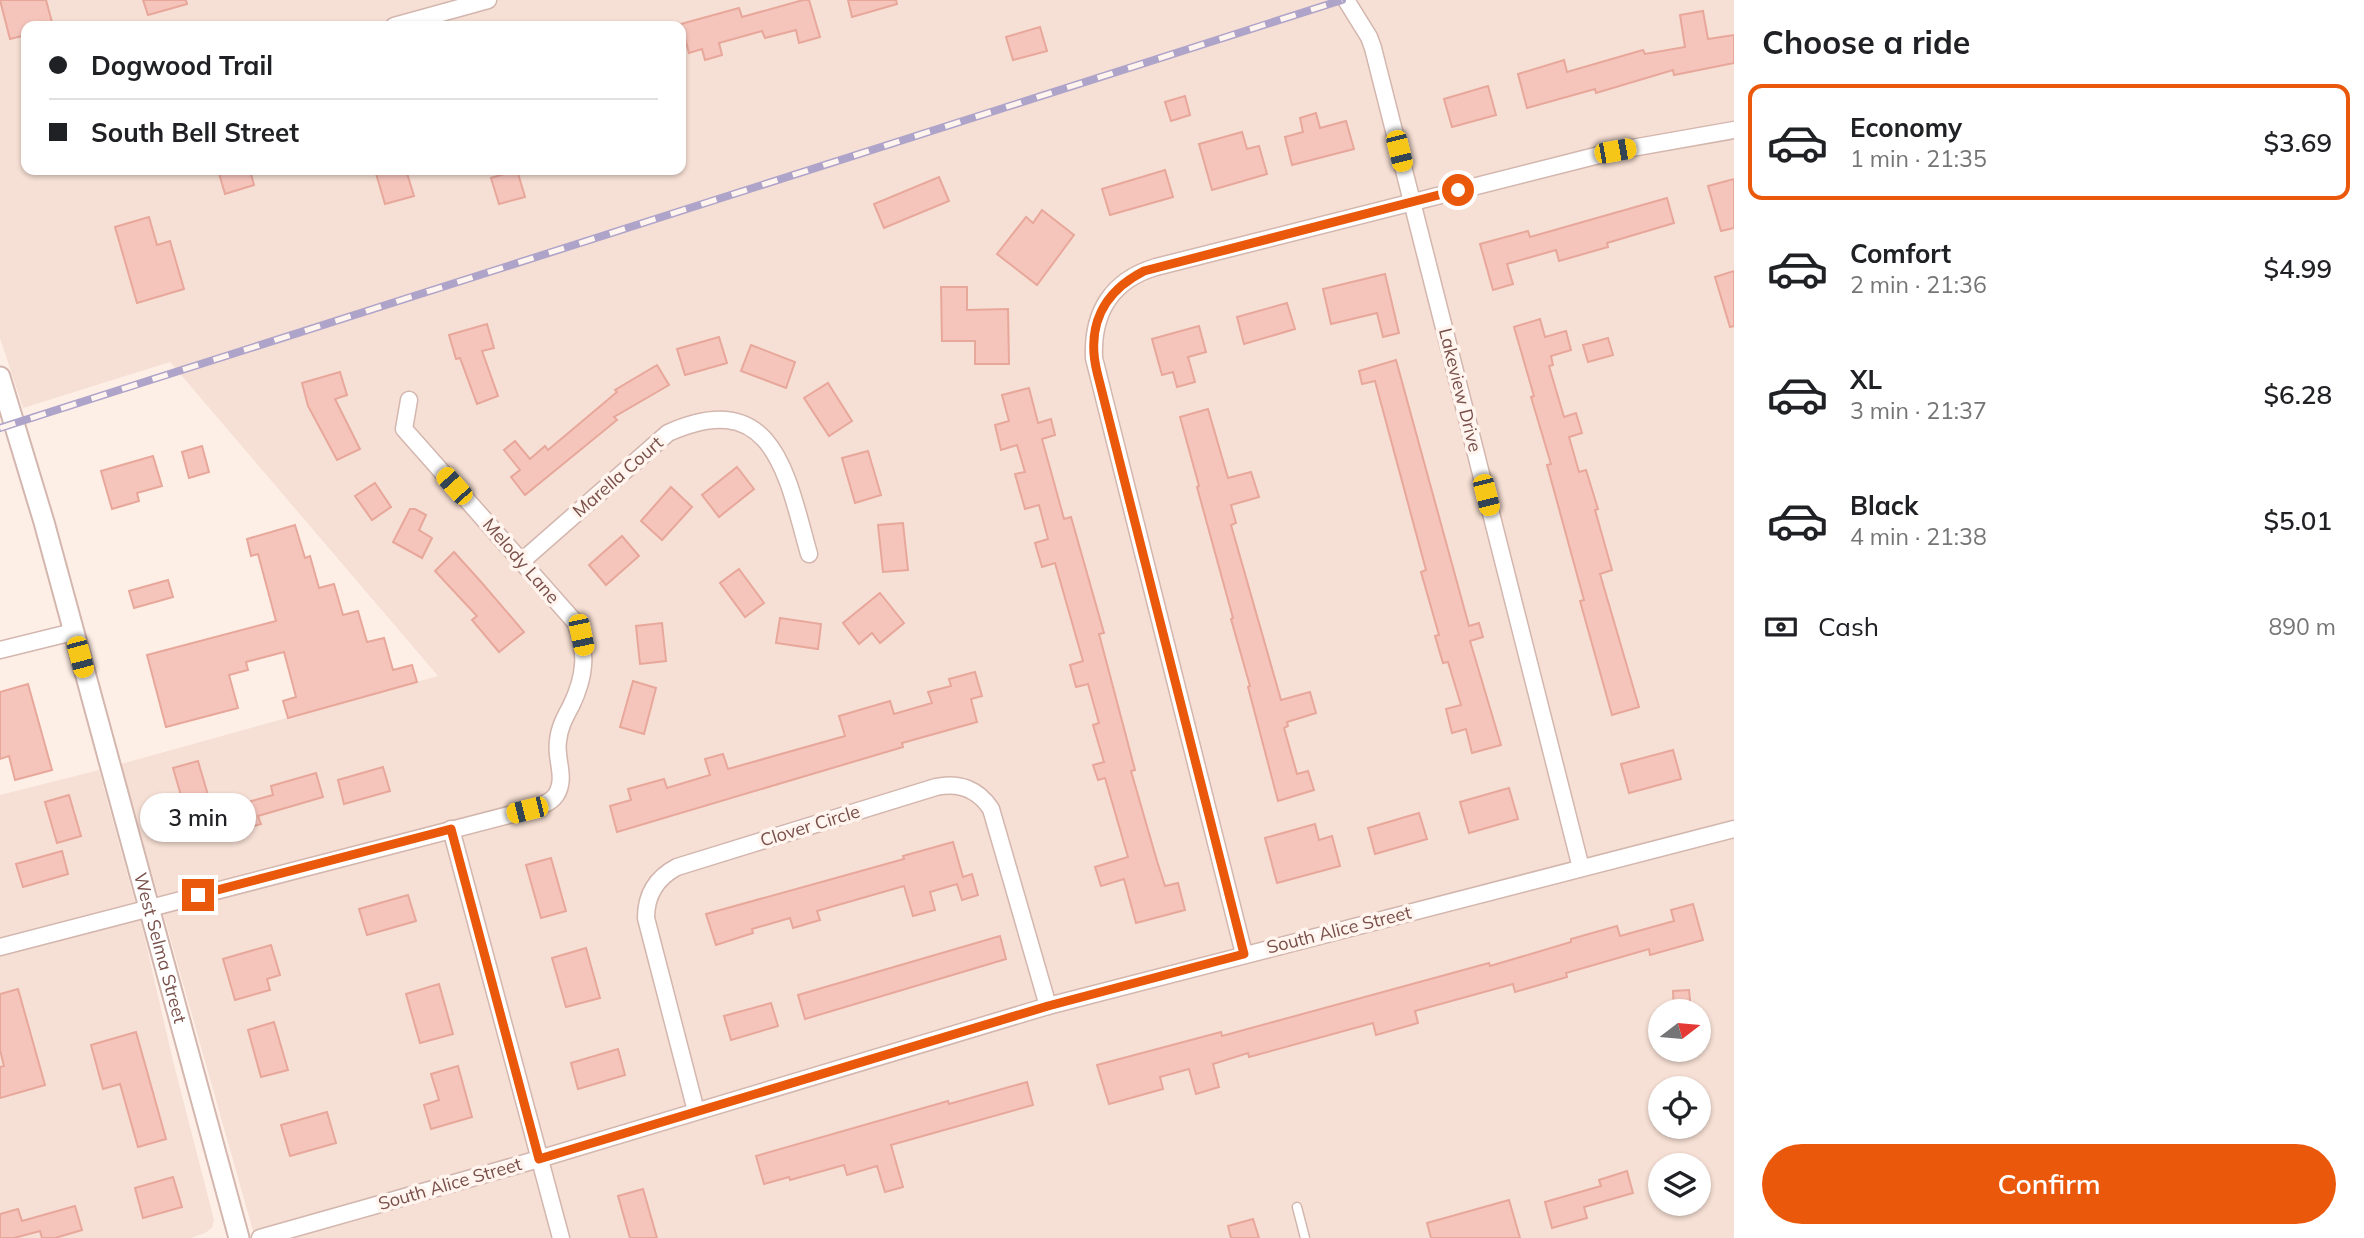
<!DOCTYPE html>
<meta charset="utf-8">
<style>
body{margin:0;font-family:Mulish,sans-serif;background:#f6f6f6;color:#202124;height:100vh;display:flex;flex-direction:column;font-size:26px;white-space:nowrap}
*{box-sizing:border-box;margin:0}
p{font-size:23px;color:#757577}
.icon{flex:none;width:38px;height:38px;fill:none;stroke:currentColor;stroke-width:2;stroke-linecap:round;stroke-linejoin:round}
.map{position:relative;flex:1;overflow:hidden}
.details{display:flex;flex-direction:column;background:#fff;width:630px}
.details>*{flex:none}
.hud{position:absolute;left:21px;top:21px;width:665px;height:154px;border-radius:14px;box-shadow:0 2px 5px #0004;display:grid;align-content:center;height:154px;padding:0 28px;background:#fff}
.needle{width:46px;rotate:74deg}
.fabs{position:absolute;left:1648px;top:999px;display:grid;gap:14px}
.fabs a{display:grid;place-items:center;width:63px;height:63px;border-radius:50%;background:#fff;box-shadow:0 2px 5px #0004;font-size:35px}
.end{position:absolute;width:32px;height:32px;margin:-16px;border:9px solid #ea580c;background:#fff;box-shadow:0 0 0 4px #fff}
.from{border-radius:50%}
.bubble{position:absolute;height:49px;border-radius:24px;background:#fff;box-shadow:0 2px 5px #0004;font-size:23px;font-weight:600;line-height:49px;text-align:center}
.car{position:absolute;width:21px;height:42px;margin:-21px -10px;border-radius:9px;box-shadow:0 0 5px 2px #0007;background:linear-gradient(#f5c518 24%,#345 0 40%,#f5c518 0 76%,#345 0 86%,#f5c518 0)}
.hud b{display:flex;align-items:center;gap:24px;height:66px;font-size:26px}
.hud b+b{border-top:2px solid #e0e0e0}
.hud i{width:18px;height:18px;background:#202124}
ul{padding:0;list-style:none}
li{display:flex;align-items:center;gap:21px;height:116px;margin:0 14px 10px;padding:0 14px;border:4px solid transparent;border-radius:14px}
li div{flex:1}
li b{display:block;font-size:26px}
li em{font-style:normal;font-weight:600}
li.selected{border-color:#ea580c}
li>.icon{width:63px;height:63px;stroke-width:1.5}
h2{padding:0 28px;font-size:32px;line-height:84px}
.pay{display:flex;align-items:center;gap:18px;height:77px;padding:0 28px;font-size:26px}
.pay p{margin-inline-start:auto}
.primary-button{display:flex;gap:14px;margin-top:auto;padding:14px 28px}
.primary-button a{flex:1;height:80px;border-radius:42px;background:#ea580c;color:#fff;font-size:28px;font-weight:600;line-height:80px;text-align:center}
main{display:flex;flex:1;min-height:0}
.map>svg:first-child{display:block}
.residential{fill:#f6dfd4;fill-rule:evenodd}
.building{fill:#f5c5bc;stroke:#e8a79b;stroke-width:2}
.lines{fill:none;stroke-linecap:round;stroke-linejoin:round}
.service-casing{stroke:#d3b6ae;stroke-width:11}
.minor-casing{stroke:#d3b6ae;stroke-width:19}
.tertiary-casing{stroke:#d3b6ae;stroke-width:23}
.service{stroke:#fff;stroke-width:8}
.minor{stroke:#fff;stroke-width:16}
.tertiary{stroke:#fff;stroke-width:19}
.rail-casing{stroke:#aea3c9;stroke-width:8}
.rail{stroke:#fff4ee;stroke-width:5;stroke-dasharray:16;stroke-linecap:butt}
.route{stroke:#ea580c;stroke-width:9}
.labels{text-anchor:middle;stroke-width:7;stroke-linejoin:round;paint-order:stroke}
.street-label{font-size:18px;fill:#794f49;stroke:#fff4ee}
</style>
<main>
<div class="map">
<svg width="1734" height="1238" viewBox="0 0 1734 1238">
<rect width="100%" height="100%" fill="#feefe6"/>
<g class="residential">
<path d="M 0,0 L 1734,0 L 1734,1238 L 255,1238 L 121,764 L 438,676 L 170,362 L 23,408 L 0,338 ZM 26,26 L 681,26 L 681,170 L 26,170 ZM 1661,1012 L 1699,1012 L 1699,1050 L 1661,1050 ZM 1661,1088 L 1699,1088 L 1699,1127 L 1661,1127 ZM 1661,1166 L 1699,1166 L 1699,1204 L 1661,1204 Z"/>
<path d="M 99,770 L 144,935 L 173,1061 L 214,1220 L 212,1228 L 205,1233 L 191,1238 L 0,1238 L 0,795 Z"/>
</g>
<g class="building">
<path d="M 0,0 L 46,0 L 53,26 L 26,26 L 26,35 L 10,39 Z"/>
<path d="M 143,0 L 186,0 L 187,4 L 148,15 Z"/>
<path d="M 803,0 L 809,0 L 820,37 L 799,43 L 796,30 L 765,38 L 762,31 L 719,43 L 722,55 L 705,60 L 702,49 L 689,53 L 681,24 L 739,8 L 742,17 Z"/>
<path d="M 848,0 L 896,0 L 897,4 L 852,17 Z"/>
<path d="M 1703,11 L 1708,39 L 1734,35 L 1734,63 L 1674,75 L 1673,70 L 1596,93 L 1595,89 L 1527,108 L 1518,74 L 1564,60 L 1567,72 L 1643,50 L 1645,54 L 1685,47 L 1680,15 Z"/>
<path d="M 1040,27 L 1047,51 L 1013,60 L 1006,37 Z"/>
<path d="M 1488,86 L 1496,115 L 1452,127 L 1444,99 Z"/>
<path d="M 1185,96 L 1190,115 L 1171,121 L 1165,102 Z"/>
<path d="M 1316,113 L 1320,128 L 1346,121 L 1354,149 L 1292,165 L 1285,137 L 1303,132 L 1300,118 Z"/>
<path d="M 1242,132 L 1247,149 L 1259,146 L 1267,174 L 1212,190 L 1199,144 Z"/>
<path d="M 218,170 L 250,170 L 254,185 L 225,194 Z"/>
<path d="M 375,170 L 406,170 L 414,196 L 385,204 Z"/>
<path d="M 517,170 L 525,197 L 499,204 L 491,178 Z"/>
<path d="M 1165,170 L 1173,197 L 1110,215 L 1102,189 Z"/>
<path d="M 939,177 L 949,201 L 884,228 L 874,204 Z"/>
<path d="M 1734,179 L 1734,228 L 1721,231 L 1708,186 Z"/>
<path d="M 1667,198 L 1674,223 L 1607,243 L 1608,247 L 1559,261 L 1556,250 L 1507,264 L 1513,284 L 1493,290 L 1480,244 L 1528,231 L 1530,237 Z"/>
<path d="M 1042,210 L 1074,235 L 1037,285 L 997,254 L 1026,217 L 1033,223 Z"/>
<path d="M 149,217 L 157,245 L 170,241 L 184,289 L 137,303 L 115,227 Z"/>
<path d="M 1734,271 L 1734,326 L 1730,327 L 1715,277 Z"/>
<path d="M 1385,274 L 1399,333 L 1383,337 L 1377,313 L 1331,324 L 1323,289 Z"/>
<path d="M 941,287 L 967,287 L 967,310 L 1008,309 L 1009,364 L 975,364 L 975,341 L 942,341 Z"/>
<path d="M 1287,303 L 1295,329 L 1244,344 L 1237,317 Z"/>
<path d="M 1540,319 L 1545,337 L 1566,331 L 1571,350 L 1551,356 L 1553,365 L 1549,366 L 1564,417 L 1576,413 L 1582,433 L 1569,437 L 1579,472 L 1586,470 L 1598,509 L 1595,510 L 1612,570 L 1600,574 L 1639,707 L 1612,715 L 1580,601 L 1584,600 L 1547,465 L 1551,464 L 1531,397 L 1534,396 L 1514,327 Z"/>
<path d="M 487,324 L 494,348 L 482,351 L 498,396 L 477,404 L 460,358 L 456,359 L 449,335 Z"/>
<path d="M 1199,326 L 1206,352 L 1188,357 L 1195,382 L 1177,387 L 1173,372 L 1162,375 L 1152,339 Z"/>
<path d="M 719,337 L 727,363 L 685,375 L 677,349 Z"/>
<path d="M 1608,338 L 1613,355 L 1588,362 L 1583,345 Z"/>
<path d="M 751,345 L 795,362 L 786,388 L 741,371 Z"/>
<path d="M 1396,360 L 1469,626 L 1479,623 L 1483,637 L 1470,641 L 1501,745 L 1472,753 L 1466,729 L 1452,733 L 1446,709 L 1461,705 L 1448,662 L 1443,663 L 1435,636 L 1439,635 L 1421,572 L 1426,570 L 1375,381 L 1362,384 L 1359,371 Z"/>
<path d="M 657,365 L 669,385 L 614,417 L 617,420 L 525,495 L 511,477 L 520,470 L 504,450 L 515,441 L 530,459 L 545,446 L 548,450 L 617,392 L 615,390 Z"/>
<path d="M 340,372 L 347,395 L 335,399 L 360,449 L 337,460 L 308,406 L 302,383 Z"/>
<path d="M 828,383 L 852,421 L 829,436 L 804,398 Z"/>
<path d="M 1029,388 L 1038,423 L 1051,419 L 1055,435 L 1042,439 L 1064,519 L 1071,517 L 1104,633 L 1099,634 L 1135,770 L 1131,771 L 1157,861 L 1165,886 L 1178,883 L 1185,910 L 1136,923 L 1124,879 L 1101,886 L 1095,867 L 1128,857 L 1105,778 L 1098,780 L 1093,765 L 1104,762 L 1093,725 L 1099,723 L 1088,684 L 1076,687 L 1070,665 L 1083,661 L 1055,563 L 1042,567 L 1035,543 L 1048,539 L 1039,505 L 1025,509 L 1015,474 L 1025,472 L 1017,445 L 1001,450 L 995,425 L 1009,421 L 1002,395 Z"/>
<path d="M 1208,409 L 1228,478 L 1251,472 L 1259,497 L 1231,505 L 1236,523 L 1231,525 L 1281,700 L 1310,692 L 1316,713 L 1287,722 L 1288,726 L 1284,728 L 1297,774 L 1308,771 L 1314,790 L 1278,801 L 1248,687 L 1250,686 L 1231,619 L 1233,618 L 1197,487 L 1199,486 L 1180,417 Z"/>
<path d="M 202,446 L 209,472 L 189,478 L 182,452 Z"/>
<path d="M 868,451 L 881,495 L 855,503 L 842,458 Z"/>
<path d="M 153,456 L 162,486 L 137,493 L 139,501 L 112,509 L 101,471 Z"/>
<path d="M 737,467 L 754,489 L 719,517 L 702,495 Z"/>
<path d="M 375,483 L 391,507 L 372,520 L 355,496 Z"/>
<path d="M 671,487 L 692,507 L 662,540 L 641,521 Z"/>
<path d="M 410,509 L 415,509 L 426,515 L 419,530 L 432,538 L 422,558 L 393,542 Z"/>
<path d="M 903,523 L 908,570 L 883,572 L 878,525 Z"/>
<path d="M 295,525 L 305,558 L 310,556 L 319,588 L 334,584 L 343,615 L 358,611 L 367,642 L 384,638 L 393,670 L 412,665 L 417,682 L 288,718 L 283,701 L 296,697 L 284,652 L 246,662 L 248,670 L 229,675 L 238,708 L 166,727 L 147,655 L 276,621 L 258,554 L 251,556 L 247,539 Z"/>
<path d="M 622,536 L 639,556 L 606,585 L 589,565 Z"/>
<path d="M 454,552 L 482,583 L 524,632 L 499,652 L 472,620 L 477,616 L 435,571 Z"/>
<path d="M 739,569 L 764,603 L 745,617 L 720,583 Z"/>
<path d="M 168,580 L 173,597 L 134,608 L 129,591 Z"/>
<path d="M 880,593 L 904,623 L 880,643 L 872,633 L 859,644 L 843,623 Z"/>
<path d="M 780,618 L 821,624 L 818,649 L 776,643 Z"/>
<path d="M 662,623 L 666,661 L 640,664 L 636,626 Z"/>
<path d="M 975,672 L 982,696 L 971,699 L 977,722 L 902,743 L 903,747 L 617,832 L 610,806 L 631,800 L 628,789 L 664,779 L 667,788 L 710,775 L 705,759 L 723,754 L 728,769 L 845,736 L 839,716 L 890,701 L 894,714 L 932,703 L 928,692 L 951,686 L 949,679 Z"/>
<path d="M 633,681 L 656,688 L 644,734 L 620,727 Z"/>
<path d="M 28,684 L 52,770 L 15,780 L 9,756 L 0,759 L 0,692 Z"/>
<path d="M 1673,750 L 1681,779 L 1629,793 L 1621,764 Z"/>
<path d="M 198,761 L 210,802 L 185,809 L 173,768 Z"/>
<path d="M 383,767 L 390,791 L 344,804 L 338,780 Z"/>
<path d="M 316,773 L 323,797 L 258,816 L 261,824 L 215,837 L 208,813 L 273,795 L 271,786 Z"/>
<path d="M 1509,788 L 1518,819 L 1469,833 L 1460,802 Z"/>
<path d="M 69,795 L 81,836 L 57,843 L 45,802 Z"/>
<path d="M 1419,813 L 1427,839 L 1375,854 L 1368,828 Z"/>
<path d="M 1315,824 L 1319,840 L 1332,836 L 1340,866 L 1277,883 L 1265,838 Z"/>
<path d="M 953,842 L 963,877 L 972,874 L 978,895 L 962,900 L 957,884 L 930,892 L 935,910 L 913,916 L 904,886 L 817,911 L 820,920 L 793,928 L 790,918 L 752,929 L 753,933 L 716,945 L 706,914 L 904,859 L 903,856 Z"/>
<path d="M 62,851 L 68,874 L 23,887 L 16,864 Z"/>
<path d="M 551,858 L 566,911 L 541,918 L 526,865 Z"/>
<path d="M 408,895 L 416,921 L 367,935 L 359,909 Z"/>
<path d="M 1693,904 L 1703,940 L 1650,955 L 1649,949 L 1566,973 L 1567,977 L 1515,992 L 1513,984 L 1415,1011 L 1418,1023 L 1376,1035 L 1373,1023 L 1249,1057 L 1248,1053 L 1213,1064 L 1219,1087 L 1196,1094 L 1189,1069 L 1160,1077 L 1163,1089 L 1109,1104 L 1097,1065 L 1221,1032 L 1222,1036 L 1489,963 L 1490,966 L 1571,942 L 1571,939 L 1617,926 L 1620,936 L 1674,921 L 1671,910 Z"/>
<path d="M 1000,936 L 1006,959 L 805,1019 L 798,995 Z"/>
<path d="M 271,945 L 280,975 L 267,979 L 270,990 L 235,1000 L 223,959 Z"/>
<path d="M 586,948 L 600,998 L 566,1007 L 552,958 Z"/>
<path d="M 439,984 L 453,1034 L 420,1043 L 406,994 Z"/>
<path d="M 18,989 L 45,1085 L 0,1098 L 0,1067 L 4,1066 L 0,1050 L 0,994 Z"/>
<path d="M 1689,990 L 1691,1010 L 1674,1011 L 1673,991 Z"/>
<path d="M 771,1003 L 778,1026 L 731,1040 L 724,1016 Z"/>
<path d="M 274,1022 L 288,1070 L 261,1077 L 248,1030 Z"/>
<path d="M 136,1032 L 166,1139 L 138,1147 L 120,1084 L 103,1089 L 91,1045 Z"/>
<path d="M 618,1049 L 625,1075 L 578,1089 L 571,1063 Z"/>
<path d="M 458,1066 L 472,1117 L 431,1129 L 424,1105 L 439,1100 L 431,1074 Z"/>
<path d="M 1027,1082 L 1033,1105 L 891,1145 L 903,1187 L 885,1192 L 877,1166 L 847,1175 L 844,1165 L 790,1180 L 789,1177 L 764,1184 L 756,1156 L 948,1101 L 949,1104 Z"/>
<path d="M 327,1112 L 336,1143 L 290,1156 L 281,1125 Z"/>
<path d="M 1627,1171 L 1633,1193 L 1584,1207 L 1587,1218 L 1552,1228 L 1545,1202 L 1601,1186 L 1599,1180 Z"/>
<path d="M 173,1177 L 182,1207 L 143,1218 L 135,1188 Z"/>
<path d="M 643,1189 L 657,1238 L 630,1238 L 618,1196 Z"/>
<path d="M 1509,1200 L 1520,1238 L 1431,1238 L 1427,1223 Z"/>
<path d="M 75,1206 L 82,1230 L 55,1238 L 42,1238 L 40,1231 L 14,1238 L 0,1238 L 0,1214 L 18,1209 L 22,1221 Z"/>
<path d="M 1253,1219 L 1259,1238 L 1231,1238 L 1228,1226 Z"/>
</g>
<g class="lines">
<defs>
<path id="service" d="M 1297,1207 L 1305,1238"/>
<g id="minor">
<path d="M 1346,0 L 1369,37 L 1373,48 L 1581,868"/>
<path d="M 394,26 L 488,0"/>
<path d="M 522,561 L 668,433 C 774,385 787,476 809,554"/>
<path d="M 0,650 L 73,632"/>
<path d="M 451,829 L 561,1238"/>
<path d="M 0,947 L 528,810 C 537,807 550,804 556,795 C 567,778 555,759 558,741 C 559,728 565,717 571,706 C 585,677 588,652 575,622 L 404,429 L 409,400"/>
<path d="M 1244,954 L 1094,358 C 1092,312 1112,280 1156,267 L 1615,151 L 1734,130"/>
<path d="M 696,1111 L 646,918 C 646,895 656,878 677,867 L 936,787 C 959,782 978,789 991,809 L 1048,1006"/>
<path d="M 260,1238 L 539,1159 L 1048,1006 L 1734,829"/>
</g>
<g id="tertiary">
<path id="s1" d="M 0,377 L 44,522 L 239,1238"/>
</g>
</defs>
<use href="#service" class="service-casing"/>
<use href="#minor" class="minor-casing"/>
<use href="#tertiary" class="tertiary-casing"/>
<use href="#service" class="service"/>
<use href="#minor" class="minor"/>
<use href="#tertiary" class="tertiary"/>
<defs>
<path id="rail" d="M 0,428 L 1342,0"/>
</defs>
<use href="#rail" class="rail-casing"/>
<use href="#rail" class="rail"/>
</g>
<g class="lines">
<path class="route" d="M 198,895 L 451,829 L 539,1159 L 1048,1006 L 1244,954 L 1097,372 C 1086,326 1103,292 1144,271 L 1458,190"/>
</g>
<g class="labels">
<g class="street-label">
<text transform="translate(1460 390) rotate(76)" y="6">Lakeview Drive</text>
<text transform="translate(618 477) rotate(-41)" y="6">Marella Court</text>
<text transform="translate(521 561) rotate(49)" y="6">Melody Lane</text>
<text transform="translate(810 826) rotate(-17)" y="6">Clover Circle</text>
<text transform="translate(1339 930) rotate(-14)" y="6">South Alice Street</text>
<text dy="6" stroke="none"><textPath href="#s1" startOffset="593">West Selma Street</textPath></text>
<text transform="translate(450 1184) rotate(-16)" y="6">South Alice Street</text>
</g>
</g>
</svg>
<div class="fabs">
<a><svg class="needle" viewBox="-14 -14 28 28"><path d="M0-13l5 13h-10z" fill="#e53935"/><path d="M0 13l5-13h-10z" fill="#757577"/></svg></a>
<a><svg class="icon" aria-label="locate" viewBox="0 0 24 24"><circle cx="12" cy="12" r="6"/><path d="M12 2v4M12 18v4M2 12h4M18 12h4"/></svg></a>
<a><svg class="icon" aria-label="layers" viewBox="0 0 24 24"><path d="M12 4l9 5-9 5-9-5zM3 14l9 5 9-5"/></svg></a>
</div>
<i class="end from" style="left:1458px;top:190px"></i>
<i class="end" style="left:198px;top:895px"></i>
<div class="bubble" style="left:140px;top:793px;width:116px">3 min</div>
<i class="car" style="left:1399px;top:151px;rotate:166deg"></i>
<i class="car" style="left:1615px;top:151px;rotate:80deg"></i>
<i class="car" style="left:454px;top:486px;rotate:318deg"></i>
<i class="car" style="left:1486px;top:495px;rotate:166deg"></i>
<i class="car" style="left:581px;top:635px;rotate:168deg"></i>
<i class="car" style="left:80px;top:657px;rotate:165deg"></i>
<i class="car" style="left:527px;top:810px;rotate:256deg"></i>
<div class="hud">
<b><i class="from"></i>Dogwood Trail</b>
<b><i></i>South Bell Street</b>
</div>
</div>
<section class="details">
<h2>Choose a ride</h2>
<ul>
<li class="selected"><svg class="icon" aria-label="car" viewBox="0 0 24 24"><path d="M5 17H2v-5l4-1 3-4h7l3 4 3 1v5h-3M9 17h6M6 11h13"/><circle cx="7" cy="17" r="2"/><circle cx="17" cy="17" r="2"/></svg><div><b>Economy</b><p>1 min · 21:35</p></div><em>$3.69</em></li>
<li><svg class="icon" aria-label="car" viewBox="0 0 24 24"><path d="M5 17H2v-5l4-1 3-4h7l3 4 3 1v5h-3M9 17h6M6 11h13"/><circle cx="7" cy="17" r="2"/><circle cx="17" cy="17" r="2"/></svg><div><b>Comfort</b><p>2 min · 21:36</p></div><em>$4.99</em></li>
<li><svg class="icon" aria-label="car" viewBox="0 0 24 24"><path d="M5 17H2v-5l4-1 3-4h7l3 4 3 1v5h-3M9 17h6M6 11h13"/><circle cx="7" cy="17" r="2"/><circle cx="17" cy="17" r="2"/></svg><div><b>XL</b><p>3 min · 21:37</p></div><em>$6.28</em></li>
<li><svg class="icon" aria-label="car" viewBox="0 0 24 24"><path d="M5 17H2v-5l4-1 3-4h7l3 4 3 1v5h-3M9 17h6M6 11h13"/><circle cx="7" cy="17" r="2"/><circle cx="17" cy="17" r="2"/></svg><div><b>Black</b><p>4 min · 21:38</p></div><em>$5.01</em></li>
</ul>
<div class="pay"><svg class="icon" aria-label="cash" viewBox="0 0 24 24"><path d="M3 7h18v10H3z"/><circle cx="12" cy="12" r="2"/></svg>Cash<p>890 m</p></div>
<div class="primary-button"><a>Confirm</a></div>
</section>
</main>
